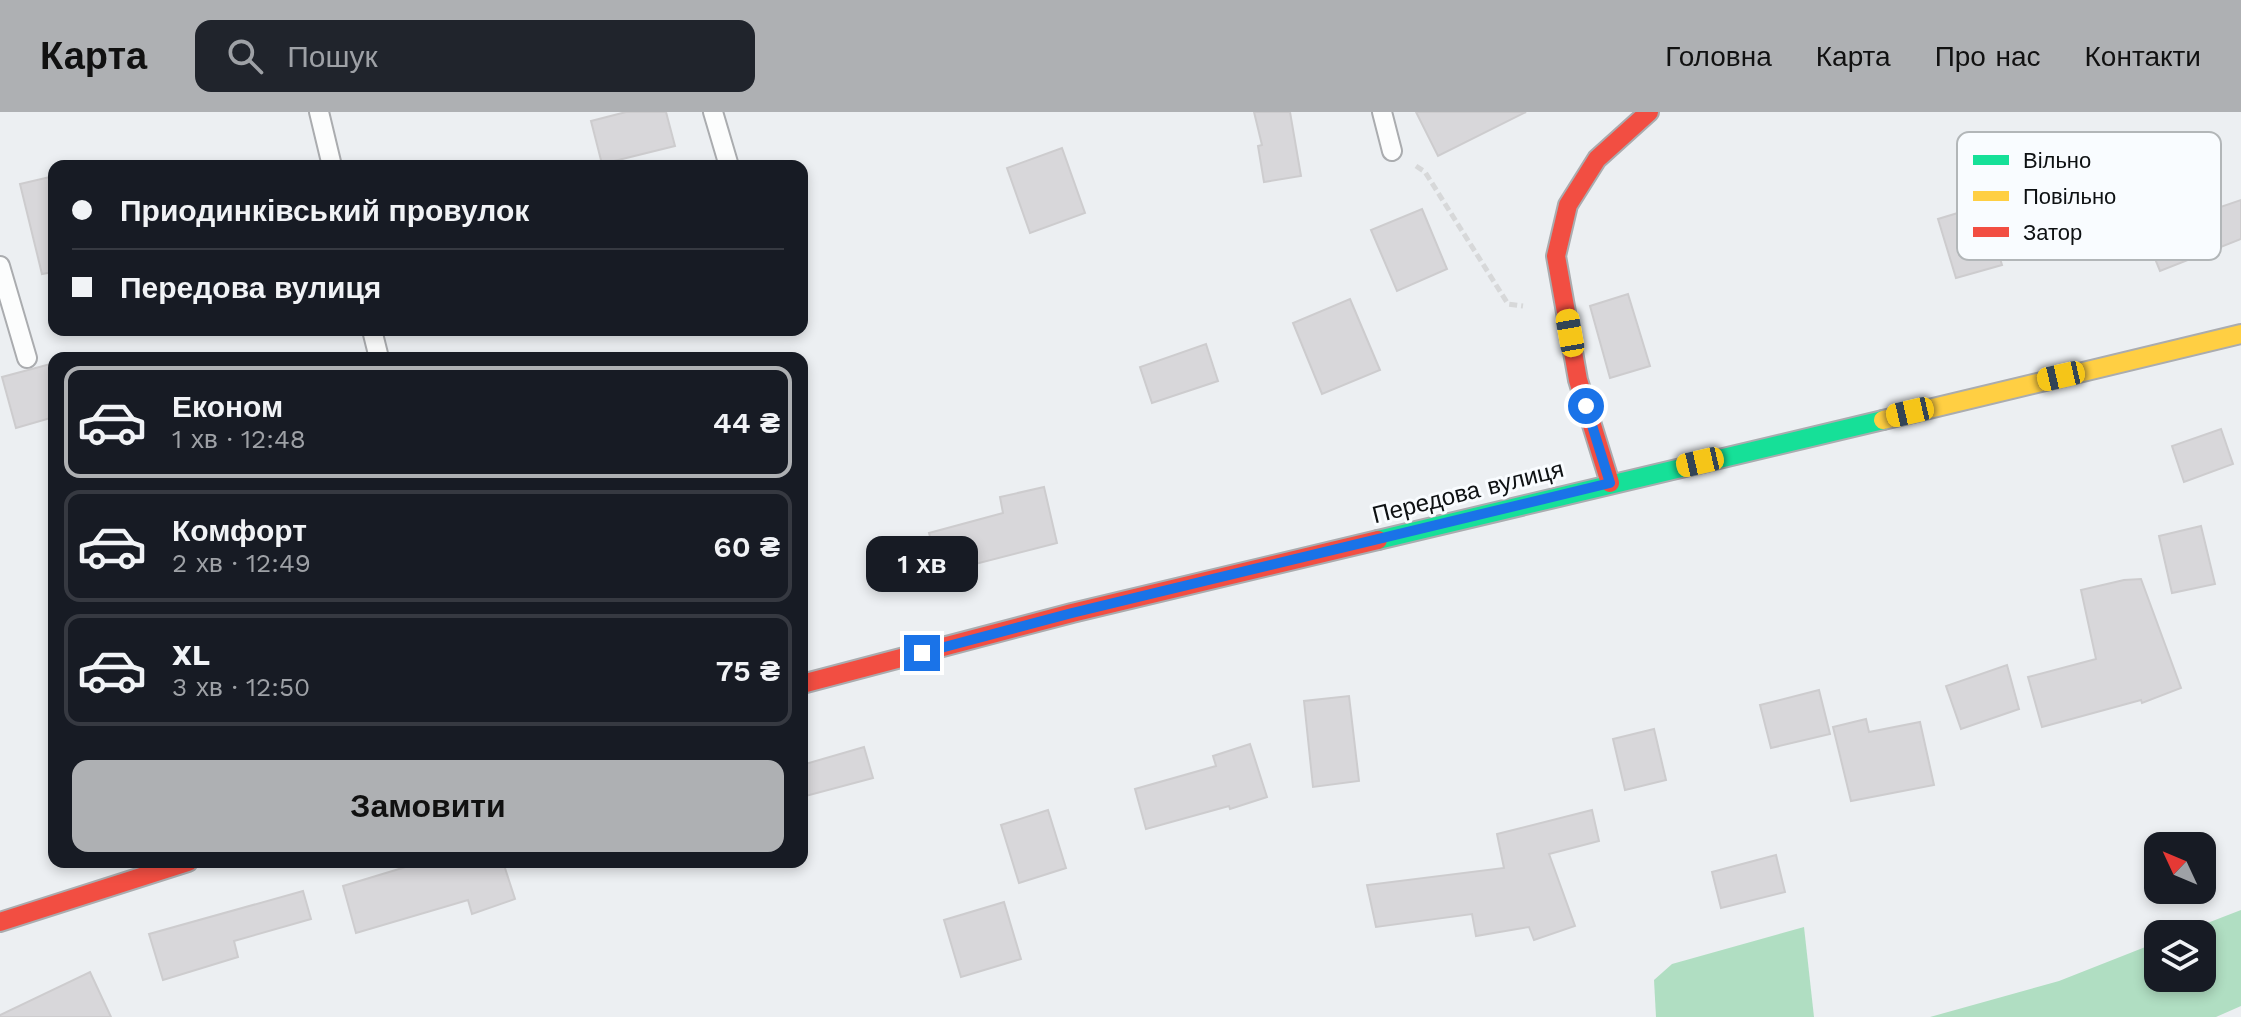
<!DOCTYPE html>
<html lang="uk">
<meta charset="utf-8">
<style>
body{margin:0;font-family:"Work Sans",sans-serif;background:#20242c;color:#f1f3f6;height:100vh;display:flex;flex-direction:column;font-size:30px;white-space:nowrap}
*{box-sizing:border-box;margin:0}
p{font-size:26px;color:#9ea1a6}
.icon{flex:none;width:44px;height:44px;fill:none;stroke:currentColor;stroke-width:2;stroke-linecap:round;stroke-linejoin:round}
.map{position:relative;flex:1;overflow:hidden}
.drawer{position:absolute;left:48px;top:240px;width:760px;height:516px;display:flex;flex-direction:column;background:#171b24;border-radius:16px;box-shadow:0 4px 12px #0003}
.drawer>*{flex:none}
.hud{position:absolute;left:48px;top:48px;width:760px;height:176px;border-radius:16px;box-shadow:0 4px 12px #0003;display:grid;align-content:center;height:176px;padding:0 24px;background:#171b24}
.needle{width:52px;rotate:314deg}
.tools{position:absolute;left:2144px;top:720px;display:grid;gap:16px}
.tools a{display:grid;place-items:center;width:72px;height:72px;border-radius:16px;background:#171b24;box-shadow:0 4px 12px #0003;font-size:40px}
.end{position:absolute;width:36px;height:36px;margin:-18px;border:10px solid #1a73e8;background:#fff;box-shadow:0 0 0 4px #fff}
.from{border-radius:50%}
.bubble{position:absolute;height:56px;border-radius:16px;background:#171b24;box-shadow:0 4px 12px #0003;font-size:26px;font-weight:600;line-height:56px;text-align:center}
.car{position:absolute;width:24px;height:48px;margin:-24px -12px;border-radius:10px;box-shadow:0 0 6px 2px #0007;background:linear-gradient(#f5c518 24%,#345 0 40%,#f5c518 0 76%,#345 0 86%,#f5c518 0)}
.hud b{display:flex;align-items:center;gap:28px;height:76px;font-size:30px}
.hud b+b{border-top:2px solid #363941}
.hud i{width:20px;height:20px;background:#f1f3f6}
ul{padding:14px 0 0;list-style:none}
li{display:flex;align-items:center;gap:24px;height:112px;margin:0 16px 12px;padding:0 8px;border:4px solid #363941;border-radius:16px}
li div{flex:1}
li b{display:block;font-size:30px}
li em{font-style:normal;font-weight:600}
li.current{border-color:#aeb0b3}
li>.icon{width:72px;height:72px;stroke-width:1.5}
.primary-button{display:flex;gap:16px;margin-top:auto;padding:16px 24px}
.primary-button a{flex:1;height:92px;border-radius:16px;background:#aeb0b3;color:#111;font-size:32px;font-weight:600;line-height:92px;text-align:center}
header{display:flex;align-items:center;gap:48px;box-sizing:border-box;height:112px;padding:0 40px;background:#aeb0b3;color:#111}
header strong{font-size:38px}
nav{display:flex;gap:44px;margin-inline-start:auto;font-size:28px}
.search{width:560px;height:72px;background:#20242c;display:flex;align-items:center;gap:20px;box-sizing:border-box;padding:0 28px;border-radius:16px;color:#9ea1a6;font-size:30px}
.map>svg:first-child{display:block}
.green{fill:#b0dec2}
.building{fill:#d8d7da;stroke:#cdccce;stroke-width:2}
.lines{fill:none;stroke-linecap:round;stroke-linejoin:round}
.lane-casing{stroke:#aaacaf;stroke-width:22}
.fast-casing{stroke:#aaacaf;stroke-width:22}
.slow-casing{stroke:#aaacaf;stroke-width:22}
.jam-casing{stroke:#aaacaf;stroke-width:22}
.path{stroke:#d7d8d9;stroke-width:5;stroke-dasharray:8 4;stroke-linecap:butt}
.lane{stroke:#fcfdfd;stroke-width:18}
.fast{stroke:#16e098;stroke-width:18}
.slow{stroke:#ffcf43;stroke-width:18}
.jam{stroke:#f24e42;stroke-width:18}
.route{stroke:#1a73e8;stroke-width:10}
.labels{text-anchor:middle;stroke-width:6;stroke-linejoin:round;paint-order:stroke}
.street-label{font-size:24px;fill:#0e1113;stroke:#f9fcff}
.key{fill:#f9fcff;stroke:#b2b6b8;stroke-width:2}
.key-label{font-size:22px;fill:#0e1113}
</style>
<header>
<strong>Карта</strong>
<div class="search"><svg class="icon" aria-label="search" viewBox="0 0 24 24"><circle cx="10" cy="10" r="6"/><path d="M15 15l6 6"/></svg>Пошук</div>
<nav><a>Головна</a><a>Карта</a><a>Про нас</a><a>Контакти</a></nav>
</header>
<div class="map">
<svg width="2241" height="905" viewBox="0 0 2241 905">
<rect width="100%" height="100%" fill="#eceff2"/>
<g class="green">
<path d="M 2241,798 L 2241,894 L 2216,905 L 1930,905 L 2059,869 L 2158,830 L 2158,866 L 2202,866 L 2202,822 L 2179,822 Z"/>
<path d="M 1804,815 L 1814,905 L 1656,905 L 1654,868 L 1672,852 Z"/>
</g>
<g class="building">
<path d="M 626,0 L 666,0 L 675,34 L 602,52 L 591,9 Z"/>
<path d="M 1254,0 L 1290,0 L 1301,64 L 1264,70 L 1258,34 L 1262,33 Z"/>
<path d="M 1416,0 L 1526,0 L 1438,44 Z"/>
<path d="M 1062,36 L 1085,101 L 1030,121 L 1007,56 Z"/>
<path d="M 2194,52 L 2209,99 L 2241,88 L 2241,127 L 2160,159 L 2147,127 L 2153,124 L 2136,73 Z"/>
<path d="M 54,64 L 54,160 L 42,162 L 20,72 Z"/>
<path d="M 1984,93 L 2002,153 L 1956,166 L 1938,107 Z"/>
<path d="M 1422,97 L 1447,157 L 1397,179 L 1371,118 Z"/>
<path d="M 1628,182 L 1650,254 L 1610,266 L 1590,194 Z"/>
<path d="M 1350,187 L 1380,258 L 1322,282 L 1293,211 Z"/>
<path d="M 1206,232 L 1218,269 L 1152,291 L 1140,255 Z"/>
<path d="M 54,251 L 54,305 L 16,316 L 2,265 Z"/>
<path d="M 2221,317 L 2233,352 L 2184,370 L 2172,334 Z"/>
<path d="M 1044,375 L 1057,431 L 940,461 L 929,421 L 1003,401 L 1000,385 Z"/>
<path d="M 2201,414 L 2215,472 L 2172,481 L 2159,424 Z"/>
<path d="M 2141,467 L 2181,576 L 2142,591 L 2141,588 L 2042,615 L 2028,565 L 2096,547 L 2081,478 L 2124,468 Z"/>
<path d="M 2007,553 L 2019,597 L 1961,617 L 1946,574 Z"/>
<path d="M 1819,578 L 1830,622 L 1771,636 L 1760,593 Z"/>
<path d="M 1349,584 L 1359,669 L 1313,675 L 1304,589 Z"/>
<path d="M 1866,607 L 1869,620 L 1920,610 L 1934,673 L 1851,689 L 1833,615 Z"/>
<path d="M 1654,617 L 1666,668 L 1625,678 L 1613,627 Z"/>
<path d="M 1250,632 L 1267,685 L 1230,697 L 1229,694 L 1146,717 L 1135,677 L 1216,654 L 1213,644 Z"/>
<path d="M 864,635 L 873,666 L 802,685 L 802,653 Z"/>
<path d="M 1048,698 L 1066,756 L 1019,771 L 1001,713 Z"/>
<path d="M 1592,698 L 1599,729 L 1549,742 L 1575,814 L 1534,828 L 1529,815 L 1476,824 L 1472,802 L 1376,815 L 1367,773 L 1504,756 L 1497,722 Z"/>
<path d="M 1776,743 L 1785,780 L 1721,796 L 1712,760 Z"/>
<path d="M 422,750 L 503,750 L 515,787 L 472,802 L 468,788 L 356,821 L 343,774 Z"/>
<path d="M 303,779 L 311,807 L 234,829 L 238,845 L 163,868 L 149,822 Z"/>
<path d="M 1004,790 L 1021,847 L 961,865 L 944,808 Z"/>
<path d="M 90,860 L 111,905 L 0,905 L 0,903 Z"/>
</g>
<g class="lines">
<defs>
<g id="lane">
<path d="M 319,0 L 332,54"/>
<path d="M 713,0 L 729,54"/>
<path d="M 1382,0 L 1392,39"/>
<path d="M 0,154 L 27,246"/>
<path d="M 372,218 L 379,246"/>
</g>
<path id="fast" d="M 1378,428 L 1883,308"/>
<path id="slow" d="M 1883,308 L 2241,222"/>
<g id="jam">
<path d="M 1610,371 L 1578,268 L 1556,144 L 1568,93 L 1597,47 L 1649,0"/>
<path d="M 802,572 L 1072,501 L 1378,428"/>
<path d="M 0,810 L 188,750"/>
</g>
</defs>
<use href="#lane" class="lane-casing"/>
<use href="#fast" class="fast-casing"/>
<use href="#slow" class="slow-casing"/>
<use href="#jam" class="jam-casing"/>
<path class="path" d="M 1416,54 L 1425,60 L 1508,192 L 1523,194"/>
<use href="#lane" class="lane"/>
<use href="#fast" class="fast"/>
<use href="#slow" class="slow"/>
<use href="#jam" class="jam"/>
</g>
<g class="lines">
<path class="route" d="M 922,541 L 1072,501 L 1610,371 L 1586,294"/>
</g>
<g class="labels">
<g class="street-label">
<text transform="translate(1468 380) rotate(-14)" y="8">Передова вулиця</text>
</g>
</g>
<rect x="1957" y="20" width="264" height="128" rx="12" class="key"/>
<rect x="1973" y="43" width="36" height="10" fill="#16e098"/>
<rect x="1973" y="79" width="36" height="10" fill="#ffcf43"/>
<rect x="1973" y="115" width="36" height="10" fill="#f24e42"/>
<g class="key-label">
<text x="2023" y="56">Вільно</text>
<text x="2023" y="92">Повільно</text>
<text x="2023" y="128">Затор</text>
</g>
</svg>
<div class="tools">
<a><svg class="needle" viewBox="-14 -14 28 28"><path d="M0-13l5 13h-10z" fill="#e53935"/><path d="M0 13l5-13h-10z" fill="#9ea1a6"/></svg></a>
<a><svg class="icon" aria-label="layers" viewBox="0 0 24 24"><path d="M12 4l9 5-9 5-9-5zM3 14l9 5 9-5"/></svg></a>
</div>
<i class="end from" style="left:1586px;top:294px"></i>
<i class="end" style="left:922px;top:541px"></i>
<div class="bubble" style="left:866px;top:424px;width:112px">1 хв</div>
<i class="car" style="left:1570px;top:221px;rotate:350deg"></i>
<i class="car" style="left:2061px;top:264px;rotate:257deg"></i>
<i class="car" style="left:1910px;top:300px;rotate:257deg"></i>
<i class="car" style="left:1700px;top:350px;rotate:257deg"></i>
<div class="hud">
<b><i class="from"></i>Приодинківський провулок</b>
<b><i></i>Передова вулиця</b>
</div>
<section class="drawer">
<ul>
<li class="current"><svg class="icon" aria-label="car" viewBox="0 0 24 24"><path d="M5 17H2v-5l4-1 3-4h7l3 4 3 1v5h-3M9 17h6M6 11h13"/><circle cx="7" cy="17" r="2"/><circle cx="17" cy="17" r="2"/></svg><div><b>Економ</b><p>1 хв · 12:48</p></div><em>44 ₴</em></li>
<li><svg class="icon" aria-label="car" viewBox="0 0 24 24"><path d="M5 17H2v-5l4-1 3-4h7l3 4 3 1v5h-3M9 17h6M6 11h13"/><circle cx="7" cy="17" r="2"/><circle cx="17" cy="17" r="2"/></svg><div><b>Комфорт</b><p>2 хв · 12:49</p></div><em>60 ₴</em></li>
<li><svg class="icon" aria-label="car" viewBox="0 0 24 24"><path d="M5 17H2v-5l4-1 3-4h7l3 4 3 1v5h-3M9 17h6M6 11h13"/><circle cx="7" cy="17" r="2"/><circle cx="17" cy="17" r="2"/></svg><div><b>XL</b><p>3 хв · 12:50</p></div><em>75 ₴</em></li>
</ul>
<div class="primary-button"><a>Замовити</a></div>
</section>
</div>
